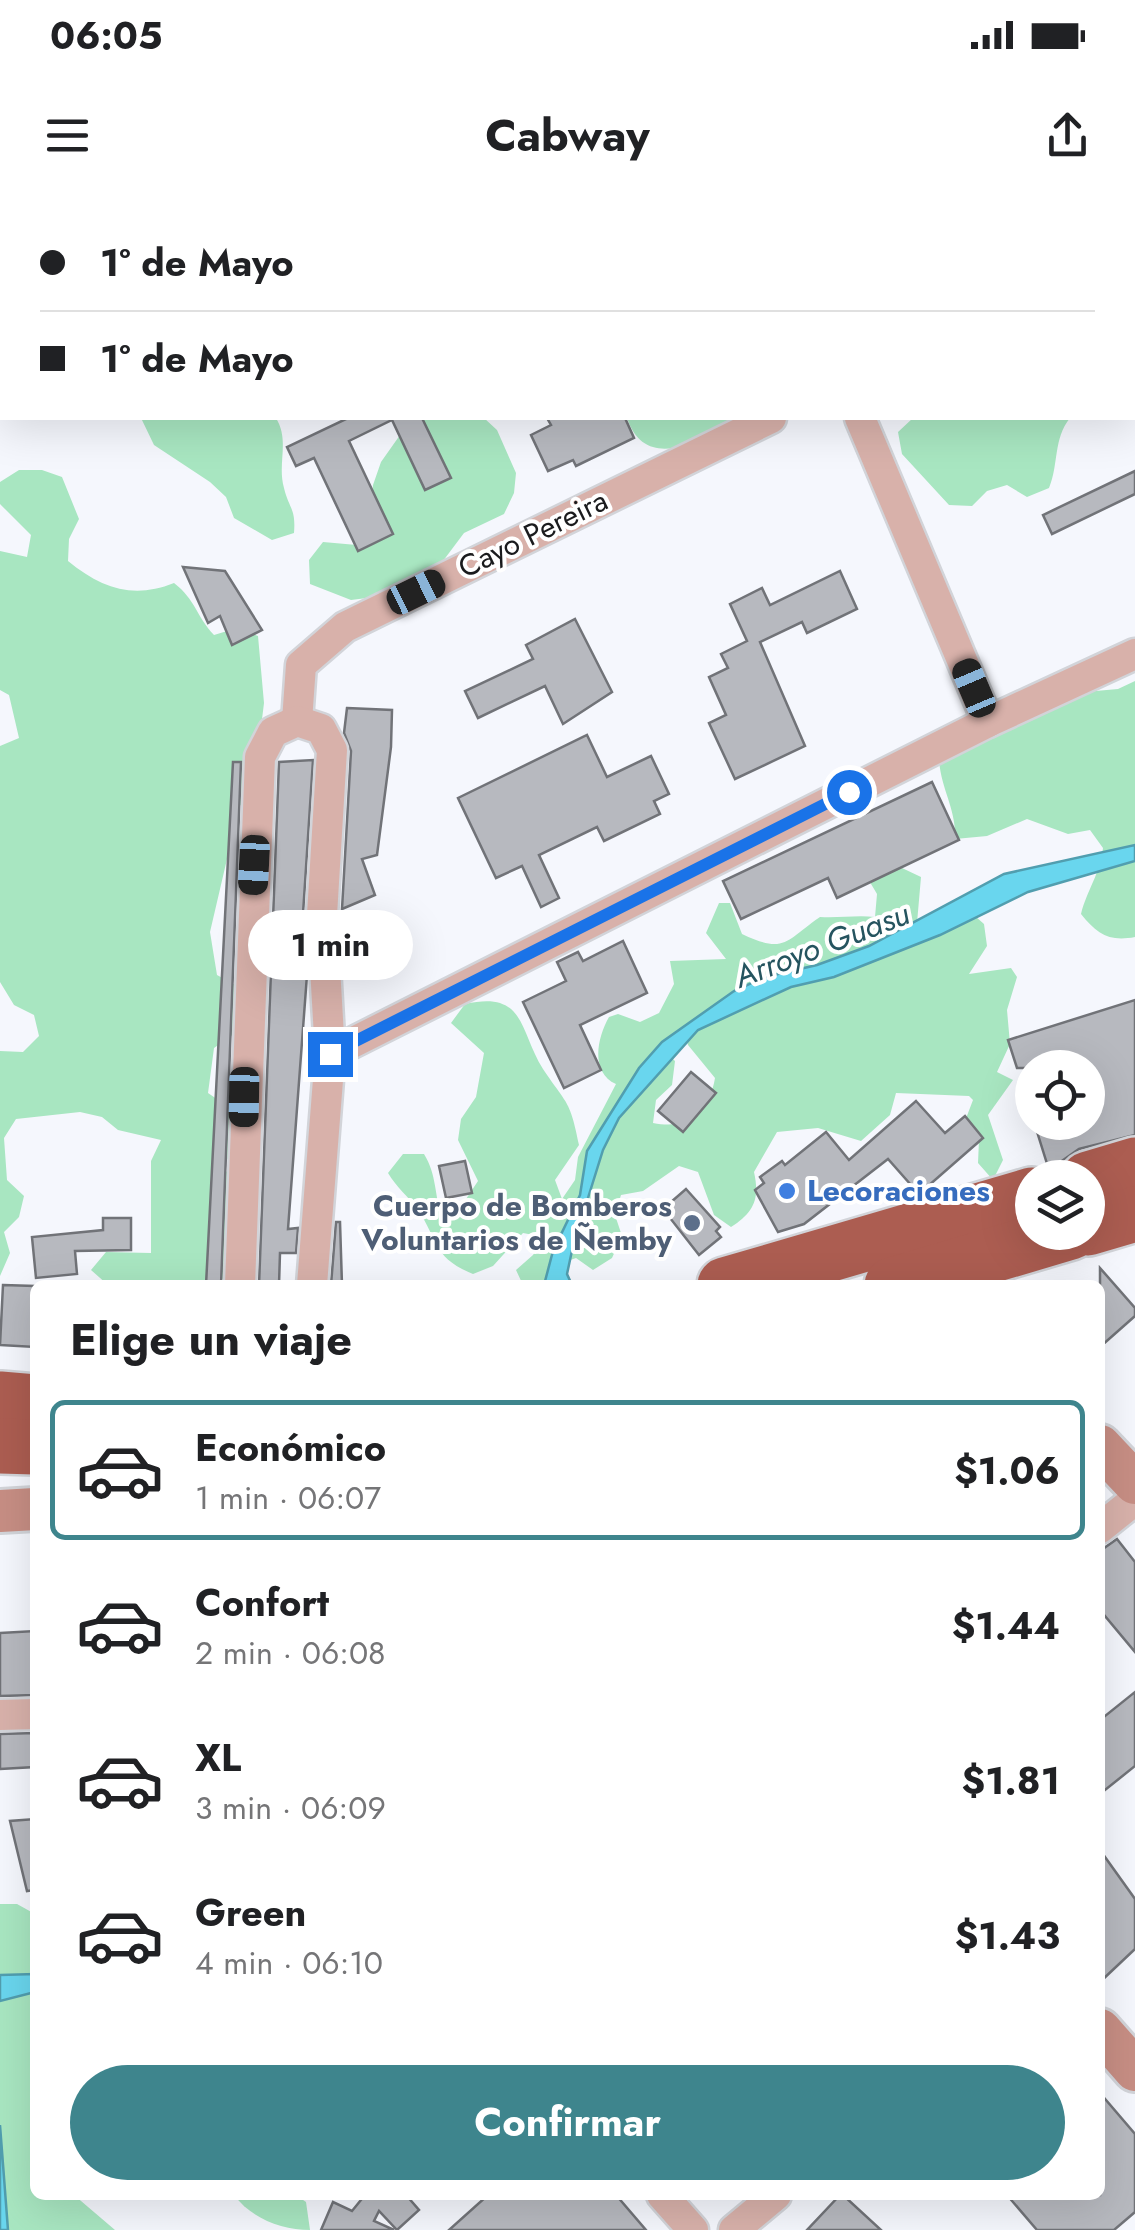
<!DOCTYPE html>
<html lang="es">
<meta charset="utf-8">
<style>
body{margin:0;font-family:Jost,sans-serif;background:#f6f6f6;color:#202124;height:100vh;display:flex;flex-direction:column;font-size:38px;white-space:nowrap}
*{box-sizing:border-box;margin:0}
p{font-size:32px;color:#757577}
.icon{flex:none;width:55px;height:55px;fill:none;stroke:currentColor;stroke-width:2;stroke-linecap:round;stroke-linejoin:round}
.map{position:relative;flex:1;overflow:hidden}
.drawer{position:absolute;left:30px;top:1080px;width:1075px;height:920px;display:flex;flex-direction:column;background:#fff;border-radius:15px;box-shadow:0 10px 40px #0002}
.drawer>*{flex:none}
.top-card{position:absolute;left:0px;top:0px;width:1135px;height:220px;box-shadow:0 10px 40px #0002;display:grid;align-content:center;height:220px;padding:0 40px;background:#fff}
.controls{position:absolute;left:1015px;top:850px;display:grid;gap:20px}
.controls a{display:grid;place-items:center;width:90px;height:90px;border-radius:50%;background:#fff;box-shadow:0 10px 40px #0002;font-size:50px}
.end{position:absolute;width:45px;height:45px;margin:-22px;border:12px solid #1a73e8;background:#fff;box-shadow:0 0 0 5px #fff}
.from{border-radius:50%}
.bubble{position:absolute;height:70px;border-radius:35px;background:#fff;box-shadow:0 10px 40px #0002;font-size:32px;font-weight:700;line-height:70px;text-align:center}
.car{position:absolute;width:30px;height:60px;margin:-30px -15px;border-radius:12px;box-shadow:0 0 8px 2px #0007;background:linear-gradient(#222 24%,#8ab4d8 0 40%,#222 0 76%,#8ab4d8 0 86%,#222 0)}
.top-card b{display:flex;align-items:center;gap:35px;height:95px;font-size:38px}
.top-card b+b{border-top:2px solid #e0e0e0}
.top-card i{width:25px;height:25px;background:#202124}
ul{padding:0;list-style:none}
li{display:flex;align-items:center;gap:30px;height:140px;margin:0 20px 15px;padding:0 20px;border:5px solid transparent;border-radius:15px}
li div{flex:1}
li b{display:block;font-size:38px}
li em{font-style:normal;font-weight:700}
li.on{border-color:#3e858d}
li>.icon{width:90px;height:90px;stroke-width:1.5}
h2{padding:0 40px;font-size:45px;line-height:120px}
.button{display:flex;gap:20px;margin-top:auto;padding:20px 40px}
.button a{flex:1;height:115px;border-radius:60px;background:#3e858d;color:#fff;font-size:40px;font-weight:700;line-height:115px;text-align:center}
.status{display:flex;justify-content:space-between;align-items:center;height:70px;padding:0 50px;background:#fff;direction:ltr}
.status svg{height:28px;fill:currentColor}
header{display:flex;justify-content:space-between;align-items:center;height:130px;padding:0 40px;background:#fff;font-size:45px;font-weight:700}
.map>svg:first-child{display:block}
.green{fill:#a8e6c1;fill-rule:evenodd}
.water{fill:#69d6ee;stroke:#519eaf;stroke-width:2.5}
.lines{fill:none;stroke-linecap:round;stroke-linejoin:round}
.stream{stroke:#519eaf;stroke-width:8}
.building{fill:#b7b9bf;stroke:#717378;stroke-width:2.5}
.street-casing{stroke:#d2d4d9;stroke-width:35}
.secondary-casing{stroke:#d2d4d9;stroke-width:48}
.highway-casing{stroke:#d2d4d9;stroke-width:60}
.street{stroke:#d8b1aa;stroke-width:30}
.secondary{stroke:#c78e84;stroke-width:42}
.highway{stroke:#ac5d51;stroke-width:55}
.route{stroke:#1a73e8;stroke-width:12}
.shop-dot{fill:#3f7fe0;stroke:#fff;stroke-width:4}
.service-dot{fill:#5c6f8a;stroke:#fff;stroke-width:4}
.labels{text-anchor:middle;stroke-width:8;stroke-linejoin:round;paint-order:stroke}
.street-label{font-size:30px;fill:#1a1b1d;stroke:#fff}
.shop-label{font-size:30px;font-weight:bold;fill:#366cbe;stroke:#fff;text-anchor:start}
.service-label{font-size:30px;font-weight:bold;fill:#4e5e75;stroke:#fff;text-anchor:end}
.water-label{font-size:32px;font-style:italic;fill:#25545f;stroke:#fff}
</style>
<div class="status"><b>06:05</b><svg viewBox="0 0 49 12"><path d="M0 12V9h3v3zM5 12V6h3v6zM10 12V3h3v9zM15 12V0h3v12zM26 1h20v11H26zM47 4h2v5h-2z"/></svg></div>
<header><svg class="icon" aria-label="menu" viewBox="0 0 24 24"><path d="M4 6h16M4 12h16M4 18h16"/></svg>Cabway<svg class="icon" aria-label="share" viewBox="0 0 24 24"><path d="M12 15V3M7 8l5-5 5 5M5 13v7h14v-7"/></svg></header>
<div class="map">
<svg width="1135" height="2030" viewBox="0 0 1135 2030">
<rect width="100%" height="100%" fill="#f5f7fd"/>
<g class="green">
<path d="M 0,0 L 194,0 L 200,2 L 2,2 L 2,44 Z"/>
<path d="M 841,0 L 1004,0 L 1004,2 L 842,2 Z"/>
<path d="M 141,218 L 276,218 C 290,241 277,263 284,288 C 289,309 296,308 294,333 L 272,340 L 234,318 L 226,297 L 210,282 L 154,245 Z"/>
<path d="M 412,218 L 484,218 L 497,230 L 516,273 L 514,293 L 504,314 L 464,333 L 437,369 L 375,397 L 351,400 L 310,384 L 309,360 L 323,342 L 368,346 L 373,285 L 381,262 Z"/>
<path d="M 627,218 L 746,218 C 707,236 647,277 627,218 Z"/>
<path d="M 913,218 L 1070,218 C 1053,239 1059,264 1049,288 L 1027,297 L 1007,285 L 987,291 L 972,306 L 949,305 L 902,254 L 898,232 Z"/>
<path d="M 19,270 L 42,270 L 62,277 L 79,319 L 69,339 L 68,361 C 102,389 134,399 174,383 C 196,400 196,416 214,435 L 237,428 L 258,436 L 264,503 L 252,601 L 233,608 L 234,629 L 210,732 L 217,775 L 237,786 L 247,825 L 214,848 L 208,893 C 242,915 246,933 223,966 L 235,985 L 240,1050 L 219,1085 L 108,1085 L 91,1070 L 106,1052 L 151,1053 L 151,961 L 161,940 L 118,930 L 102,917 L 80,912 L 16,919 L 4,938 L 7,980 L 24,996 L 19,1017 L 4,1032 L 10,1053 L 0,1076 L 0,851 L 23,852 L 39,836 L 34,815 L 14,805 L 0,782 L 0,546 L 19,538 L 9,495 L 0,490 L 0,351 L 27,357 L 31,335 L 0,304 L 0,282 Z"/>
<path d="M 1135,481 L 1135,737 C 1109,742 1097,734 1081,714 C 1087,690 1100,674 1103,648 L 1090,630 L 1068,634 L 1027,619 L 987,636 L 955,639 C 957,607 937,584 939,550 L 1073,493 L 1118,489 Z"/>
<path d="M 862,612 L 873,615 L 890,672 L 902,668 L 921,677 L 917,723 L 967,709 L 984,724 L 987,746 L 969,774 L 1011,768 L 1017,777 L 1007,810 L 1010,844 L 997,872 L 1013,880 L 988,915 L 1003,960 L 993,980 L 978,963 L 979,940 L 965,921 L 973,900 L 969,896 L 896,893 L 890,915 L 861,941 L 818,928 L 777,932 L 754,972 C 760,999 754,1012 731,1027 L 714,1015 L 698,972 L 679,966 L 643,991 L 621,995 L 615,1015 L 622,1036 L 612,1058 L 593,1070 L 576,1058 L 556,1065 L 548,1085 L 523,1085 L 516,1070 L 533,1055 L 544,1037 L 523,1033 L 493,1066 L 473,1074 C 432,1057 439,1041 418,1010 C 409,997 396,987 388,973 L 403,954 L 424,954 C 437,975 434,994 442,1017 L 462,1005 L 478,981 L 458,940 L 461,919 L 476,897 L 484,853 L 451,823 L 465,804 C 526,790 519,831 543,869 C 567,905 570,899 579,945 L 555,980 L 562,999 L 575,980 L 578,957 L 616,884 C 590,872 597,838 609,817 L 618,814 L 640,822 L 659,813 L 674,784 L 670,761 L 726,759 L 706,733 L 719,703 L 730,703 L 742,734 C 786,755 786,740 820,717 C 840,718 857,715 875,717 L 877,694 L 842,635 L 853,617 ZM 683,830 L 688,845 L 715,878 C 709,913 689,930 653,923 L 656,900 L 672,885 L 675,861 L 663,850 Z"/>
<path d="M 0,1704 L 17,1704 L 35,1714 L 35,1995 L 74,1995 L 115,2030 L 0,2030 Z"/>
<path d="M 234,1995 L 296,1995 L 306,2002 L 310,2030 C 282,2030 252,2019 234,1995 Z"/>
</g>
<g class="water">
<path d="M 1135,645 L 1135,661 L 1028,692 L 940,735 L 834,777 L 791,787 L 698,830 L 619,918 L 603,950 L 573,1046 L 567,1074 L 572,1085 L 544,1085 L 553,1051 L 580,995 L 587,951 L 639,868 L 662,842 L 734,791 L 765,777 L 817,765 L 869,746 L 1004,674 Z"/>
<path d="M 35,1774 L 35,1792 L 0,1801 L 0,1775 Z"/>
<path d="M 0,1925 L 8,2030 L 0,2030 Z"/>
</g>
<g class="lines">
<g class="stream">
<path d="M 1130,0 L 1131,2"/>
<path d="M 1132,12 L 1135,24"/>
</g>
</g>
<g class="building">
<path d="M 348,218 L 422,218 L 451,278 L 425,290 L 392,220 L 349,241 L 393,334 L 358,351 L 314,258 L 296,266 L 287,247 Z"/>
<path d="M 547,218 L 625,218 L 634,238 L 576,266 L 573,260 L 548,271 L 531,235 L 551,225 Z"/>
<path d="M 1135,271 L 1135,294 L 1052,334 L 1043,315 Z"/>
<path d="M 183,367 L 225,371 L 262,430 L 232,445 L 220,416 L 208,423 Z"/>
<path d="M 840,371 L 857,409 L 807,433 L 802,422 L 760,442 L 805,546 L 735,579 L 709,523 L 726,515 L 709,477 L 728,468 L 721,454 L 747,441 L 730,404 L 762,388 L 770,405 Z"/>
<path d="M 575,419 L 612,492 L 563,524 L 545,486 L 478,518 L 465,491 L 533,459 L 526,445 Z"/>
<path d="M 347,508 L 392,510 L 391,547 L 377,655 L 362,659 L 375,695 L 342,709 L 351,551 L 344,533 Z"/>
<path d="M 587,535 L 607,577 L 651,556 L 669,594 L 654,601 L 660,614 L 604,641 L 597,627 L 539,655 L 559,698 L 541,707 L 522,666 L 496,678 L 458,598 Z"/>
<path d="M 313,560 L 303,714 L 307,775 L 288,1029 L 298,1028 L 296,1053 L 280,1053 L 279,1085 L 259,1085 L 279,562 Z"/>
<path d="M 233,562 L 241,562 L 221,1085 L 206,1085 Z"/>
<path d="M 932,582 L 959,640 L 837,698 L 828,678 L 741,719 L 723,681 Z"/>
<path d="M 623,741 L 647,793 L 580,825 L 601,870 L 564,888 L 523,802 L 566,781 L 557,762 L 578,752 L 583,761 Z"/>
<path d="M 1135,800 L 1135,935 L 1079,949 L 1049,970 L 1034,922 L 1088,922 L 1088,868 L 1017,868 L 1008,840 Z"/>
<path d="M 691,872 L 716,893 L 683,932 L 658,911 Z"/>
<path d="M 916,901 L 945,933 L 965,916 L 983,938 L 919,994 L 888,959 L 804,1024 L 778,1032 L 755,990 L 764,983 L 760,977 L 782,961 L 785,965 L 826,932 L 849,960 Z"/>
<path d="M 465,961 L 472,993 L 446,998 L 439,966 Z"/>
<path d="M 686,989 L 720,1027 L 716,1031 L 721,1037 L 699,1055 L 663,1009 Z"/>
<path d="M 103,1018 L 131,1018 L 131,1050 L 75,1051 L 77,1074 L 36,1078 L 32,1037 L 103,1030 Z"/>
<path d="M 336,1022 L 340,1022 L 342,1085 L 331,1085 Z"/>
<path d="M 1100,1068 L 1135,1108 L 1135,1116 L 1100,1147 Z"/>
<path d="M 3,1085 L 35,1086 L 35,1147 L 0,1145 Z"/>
<path d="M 1117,1339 L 1135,1362 L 1135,1452 L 1100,1410 L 1100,1351 Z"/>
<path d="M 35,1431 L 35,1495 L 0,1496 L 0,1433 Z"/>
<path d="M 1135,1492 L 1135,1566 L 1100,1594 L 1100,1520 Z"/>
<path d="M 35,1533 L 35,1567 L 0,1569 L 0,1534 Z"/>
<path d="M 35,1619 L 35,1690 L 27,1691 L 10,1621 Z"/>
<path d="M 1100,1650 L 1135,1699 L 1135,1749 L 1100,1782 Z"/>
<path d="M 1100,1893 L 1135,1934 L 1135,2012 L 1114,2030 L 1037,2030 L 1007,1995 L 1100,1995 Z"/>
<path d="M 365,1995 L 406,1995 L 419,2010 L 397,2030 L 379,2011 L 374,2021 L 394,2030 L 321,2030 L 333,2002 L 352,2011 Z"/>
<path d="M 488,1995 L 616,1995 L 646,2030 L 449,2030 Z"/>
<path d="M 840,1995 L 843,1995 L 881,2030 L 807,2030 Z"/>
</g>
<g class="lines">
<defs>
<g id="street">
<path d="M 761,0 L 762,2"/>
<path d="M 510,2 L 515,0"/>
<path d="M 1132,48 L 1135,47"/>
<path d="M 860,218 L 988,522"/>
<path d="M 297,521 L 301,465 L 345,427 L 771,218"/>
<path d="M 330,854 L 988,522 L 1135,454"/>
<path d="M 240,1085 L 260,557 L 273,532 L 297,521 L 321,529 L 332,550 L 322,715 L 330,854 L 312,1085"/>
<path d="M 1100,1328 L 1135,1300"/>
<path d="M 0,1515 L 35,1514"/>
<path d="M 662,1995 L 693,2030"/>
<path d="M 734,2030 L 776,1995"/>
</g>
<g id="secondary">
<path d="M 1100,1246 L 1135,1283"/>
<path d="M 0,1311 L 35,1309"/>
<path d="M 1100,1830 L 1135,1870"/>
</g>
<g id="highway">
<path d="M 1088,979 L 1135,965"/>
<path d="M 1088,1028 L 1135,1014"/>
<path d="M 725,1085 L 1032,995"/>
<path d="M 892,1085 L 1071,1032"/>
<path d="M 0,1199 L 35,1202"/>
<path d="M 0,1246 L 35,1247"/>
</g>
</defs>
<use href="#street" class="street-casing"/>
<use href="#secondary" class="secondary-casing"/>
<use href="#highway" class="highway-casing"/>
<use href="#street" class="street"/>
<use href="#secondary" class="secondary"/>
<use href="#highway" class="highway"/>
</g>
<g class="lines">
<path class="route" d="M 330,854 L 849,592"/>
</g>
<circle class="shop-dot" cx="787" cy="991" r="10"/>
<circle class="service-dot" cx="692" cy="1023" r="10"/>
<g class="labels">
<g class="street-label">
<text transform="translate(533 334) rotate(-26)" y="10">Cayo Pereira</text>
</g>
<g class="shop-label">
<text x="807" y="1001">Lecoraciones</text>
</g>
<g class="service-label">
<text x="672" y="1016">Cuerpo de Bomberos<tspan x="672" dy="34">Voluntarios de Ñemby</tspan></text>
</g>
<g class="water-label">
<text transform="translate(822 745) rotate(-21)" y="11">Arroyo Guasu</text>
</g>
</g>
</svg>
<div class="controls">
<a><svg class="icon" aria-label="locate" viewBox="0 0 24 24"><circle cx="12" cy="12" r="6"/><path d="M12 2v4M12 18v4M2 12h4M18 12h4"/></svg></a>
<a><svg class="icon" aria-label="layers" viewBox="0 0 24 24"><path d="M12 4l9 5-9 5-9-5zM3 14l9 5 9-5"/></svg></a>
</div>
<i class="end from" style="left:849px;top:592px"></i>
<i class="end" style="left:330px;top:854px"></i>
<div class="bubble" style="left:248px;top:710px;width:165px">1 min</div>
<i class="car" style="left:416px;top:392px;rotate:64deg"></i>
<i class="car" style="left:974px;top:488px;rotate:337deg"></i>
<i class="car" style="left:254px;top:665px;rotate:183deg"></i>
<i class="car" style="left:244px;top:897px;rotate:181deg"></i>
<div class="top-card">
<b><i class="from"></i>1º de Mayo</b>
<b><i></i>1º de Mayo</b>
</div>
<section class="drawer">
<h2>Elige un viaje</h2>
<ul>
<li class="on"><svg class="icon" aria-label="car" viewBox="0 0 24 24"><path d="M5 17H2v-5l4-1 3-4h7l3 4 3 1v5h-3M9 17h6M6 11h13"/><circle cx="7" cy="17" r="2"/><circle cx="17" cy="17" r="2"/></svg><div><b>Económico</b><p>1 min · 06:07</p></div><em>$1.06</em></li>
<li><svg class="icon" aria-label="car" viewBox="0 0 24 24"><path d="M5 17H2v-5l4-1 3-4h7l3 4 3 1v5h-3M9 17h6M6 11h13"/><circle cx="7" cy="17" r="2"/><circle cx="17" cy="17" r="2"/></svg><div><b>Confort</b><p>2 min · 06:08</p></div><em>$1.44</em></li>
<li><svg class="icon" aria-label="car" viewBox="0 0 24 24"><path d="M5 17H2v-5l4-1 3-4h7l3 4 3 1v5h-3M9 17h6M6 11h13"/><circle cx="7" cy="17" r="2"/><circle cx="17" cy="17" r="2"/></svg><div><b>XL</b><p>3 min · 06:09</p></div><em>$1.81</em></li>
<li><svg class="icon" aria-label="car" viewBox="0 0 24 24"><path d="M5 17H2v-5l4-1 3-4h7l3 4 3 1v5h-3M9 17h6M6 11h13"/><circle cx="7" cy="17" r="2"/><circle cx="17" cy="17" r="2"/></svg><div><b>Green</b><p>4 min · 06:10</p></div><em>$1.43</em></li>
</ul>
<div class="button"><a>Confirmar</a></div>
</section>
</div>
